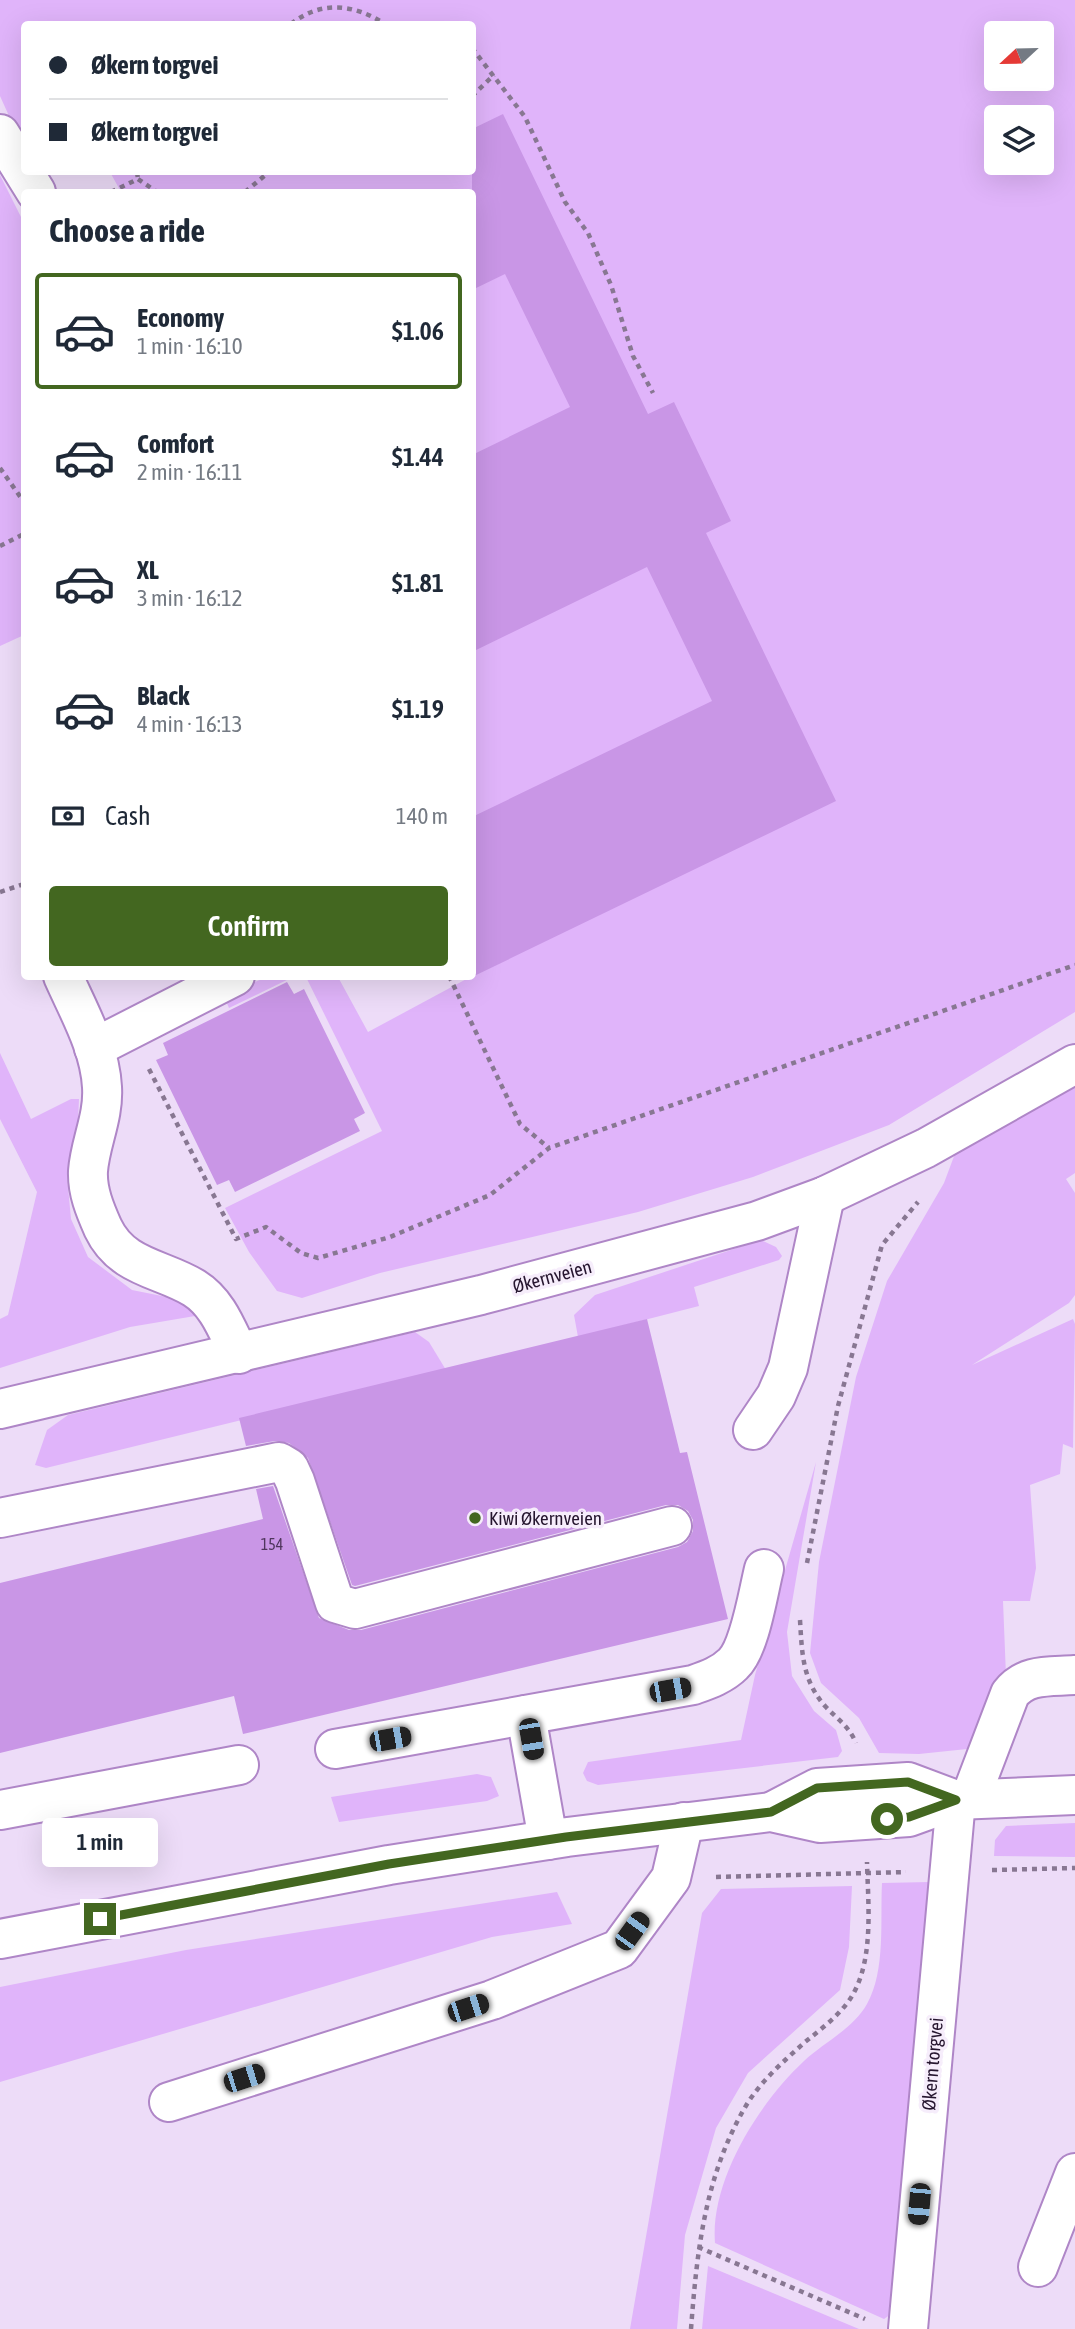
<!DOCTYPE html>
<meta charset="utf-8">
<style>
body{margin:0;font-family:"Asap Condensed",sans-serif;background:#f2f2f3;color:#1f2937;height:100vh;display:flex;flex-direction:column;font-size:26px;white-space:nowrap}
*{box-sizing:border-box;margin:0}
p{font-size:23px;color:#747a83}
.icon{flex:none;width:38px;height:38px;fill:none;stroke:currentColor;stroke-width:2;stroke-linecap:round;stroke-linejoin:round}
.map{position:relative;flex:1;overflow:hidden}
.sheet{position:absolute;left:21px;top:189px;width:455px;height:791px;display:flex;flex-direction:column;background:#fff;border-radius:7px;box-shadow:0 7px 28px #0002}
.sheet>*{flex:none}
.banner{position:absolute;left:21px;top:21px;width:455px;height:154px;border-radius:7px;box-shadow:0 7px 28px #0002;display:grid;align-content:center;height:154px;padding:0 28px;background:#fff}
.needle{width:46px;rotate:248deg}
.buttons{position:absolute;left:984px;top:21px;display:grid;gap:14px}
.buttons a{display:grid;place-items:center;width:70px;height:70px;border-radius:7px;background:#fff;box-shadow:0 7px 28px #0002;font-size:35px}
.end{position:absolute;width:32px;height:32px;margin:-16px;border:9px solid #436720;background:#fff;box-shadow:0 0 0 4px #fff}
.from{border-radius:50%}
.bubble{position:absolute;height:49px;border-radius:7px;background:#fff;box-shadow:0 7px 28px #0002;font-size:23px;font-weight:600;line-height:49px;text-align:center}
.car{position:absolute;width:21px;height:42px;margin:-21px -10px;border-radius:9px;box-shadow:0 0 5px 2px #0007;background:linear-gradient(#222 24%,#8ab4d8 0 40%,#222 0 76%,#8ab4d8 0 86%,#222 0)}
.banner b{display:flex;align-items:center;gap:24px;height:66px;font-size:26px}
.banner b+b{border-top:2px solid #e0e1e3}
.banner i{width:18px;height:18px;background:#1f2937}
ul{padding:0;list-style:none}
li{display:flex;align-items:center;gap:21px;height:116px;margin:0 14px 10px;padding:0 14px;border:4px solid transparent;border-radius:7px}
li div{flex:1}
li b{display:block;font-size:26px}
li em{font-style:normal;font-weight:600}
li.on{border-color:#436720}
li>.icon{width:63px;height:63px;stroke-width:1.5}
h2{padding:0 28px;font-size:32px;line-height:84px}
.pay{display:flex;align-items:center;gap:18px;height:77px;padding:0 28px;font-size:26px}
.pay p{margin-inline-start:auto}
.primary-button{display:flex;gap:14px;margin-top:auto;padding:14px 28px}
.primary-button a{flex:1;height:80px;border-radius:7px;background:#436720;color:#fff;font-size:28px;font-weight:600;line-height:80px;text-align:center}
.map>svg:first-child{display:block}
.green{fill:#e0b4fa;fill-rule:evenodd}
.building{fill:#c996e6}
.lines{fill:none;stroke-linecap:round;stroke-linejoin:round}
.minor-casing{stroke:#af86c7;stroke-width:42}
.path{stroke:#887792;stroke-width:4.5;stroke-dasharray:5 5;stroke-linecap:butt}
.minor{stroke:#fff;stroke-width:38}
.route{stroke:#436720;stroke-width:9}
.poi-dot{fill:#436720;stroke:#f6edfb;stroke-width:2.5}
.labels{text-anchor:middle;stroke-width:7;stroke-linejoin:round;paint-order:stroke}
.number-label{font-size:16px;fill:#4f365d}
.street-label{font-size:19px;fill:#26162f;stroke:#f6edfb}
.poi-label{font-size:19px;fill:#26162f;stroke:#f6edfb;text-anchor:start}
</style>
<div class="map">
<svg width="1075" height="2329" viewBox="0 0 1075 2329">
<rect width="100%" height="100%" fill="#eddcf8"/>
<g class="green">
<path d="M 0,0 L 1075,0 L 1075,1012 L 889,1125 L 753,1177 L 638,1212 L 380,1273 L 302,1298 L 277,1291 L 249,1252 L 225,1208 L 382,1131 L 306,977 L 338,977 L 368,1032 L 472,976 L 472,192 L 121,192 L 110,172 L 472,172 L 472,24 L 24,24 L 24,149 L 0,96 ZM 996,33 L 1041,33 L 1041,79 L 996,79 ZM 996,117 L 1041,117 L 1041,163 L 996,163 Z"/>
<path d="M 0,175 L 24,223 L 24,635 L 0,646 Z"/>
<path d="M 266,977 L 293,977 L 229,1008 L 224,996 Z"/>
<path d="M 0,1053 L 31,1119 L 71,1099 L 79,1099 L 78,1122 L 67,1176 L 71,1219 L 88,1257 L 132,1290 L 187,1301 L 195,1316 L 130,1327 L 0,1368 L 0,1319 L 8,1315 L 37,1192 L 0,1119 Z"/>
<path d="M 1075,1083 L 1075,1173 L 1066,1179 L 1075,1193 L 1075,1295 L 1069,1303 L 972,1365 L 1073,1319 L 1075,1324 L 1073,1448 L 1063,1444 L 1060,1474 L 1030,1485 L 1036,1568 L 1030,1601 L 1003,1601 L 1006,1676 L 967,1749 L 919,1754 L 879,1753 L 859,1718 L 821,1683 L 810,1653 L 819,1562 L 856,1377 L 887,1281 L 944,1183 L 956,1151 Z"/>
<path d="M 761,1240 L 776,1247 L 782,1256 L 779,1260 L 694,1287 L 699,1306 L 578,1337 L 574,1315 L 595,1295 Z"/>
<path d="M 415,1332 L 429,1342 L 446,1370 L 46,1468 L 35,1465 L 47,1430 L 68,1415 Z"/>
<path d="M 816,1462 L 787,1632 L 792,1676 L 814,1711 L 836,1730 L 842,1751 L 838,1757 L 598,1785 L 587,1781 L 583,1773 L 588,1762 L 741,1740 L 755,1675 Z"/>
<path d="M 477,1774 L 491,1777 L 499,1796 L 487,1801 L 339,1822 L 331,1797 Z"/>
<path d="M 1075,1823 L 1075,1857 L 994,1856 L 995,1840 L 1006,1826 Z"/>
<path d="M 930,1882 L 894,2312 L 884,2319 L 715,2243 C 710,2180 759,2103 804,2061 C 823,2043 854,2028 867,2004 C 886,1970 880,1920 882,1883 Z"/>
<path d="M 852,1886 L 849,1947 L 840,1990 L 748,2073 L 716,2128 L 685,2235 L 677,2329 L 630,2329 L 702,1913 L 721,1889 Z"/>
<path d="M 557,1892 L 572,1924 L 492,1937 L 0,2082 L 0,1987 L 186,1950 Z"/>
<path d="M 708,2266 L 859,2329 L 702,2329 Z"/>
</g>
<g class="building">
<path d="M 503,114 L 648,414 L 674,402 L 731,521 L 706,533 L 836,801 L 472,977 L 472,817 L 712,701 L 647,567 L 472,652 L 472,455 L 570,407 L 505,274 L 472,290 L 472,129 Z"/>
<path d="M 287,982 L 294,994 L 304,989 L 365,1113 L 354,1119 L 360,1131 L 235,1192 L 229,1180 L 217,1185 L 156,1060 L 168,1055 L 163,1043 Z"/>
<path d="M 647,1319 L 680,1453 L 687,1452 L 728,1619 L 243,1734 L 234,1696 L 0,1753 L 0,1583 L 263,1519 L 256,1489 L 273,1486 L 319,1618 L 349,1630 L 361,1630 L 678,1547 L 687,1542 L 693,1531 L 693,1520 L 688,1511 L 678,1505 L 666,1505 L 355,1586 L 352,1585 L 308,1458 L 289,1443 L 275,1441 L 246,1446 L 239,1418 Z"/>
</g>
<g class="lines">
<defs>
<g id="minor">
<path d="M 0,134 L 36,192"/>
<path d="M 63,976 C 79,1012 100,1048 102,1087 C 104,1117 90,1143 88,1171 C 87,1191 95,1210 103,1228 C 122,1268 161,1268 194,1288 C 218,1303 227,1330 239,1354"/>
<path d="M 94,1048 L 235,976"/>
<path d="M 0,1409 L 481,1295 L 757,1221 L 825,1196 L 926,1148 L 1075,1064"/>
<path d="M 753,1430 L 776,1396 L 788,1368 L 825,1196"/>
<path d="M 0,1518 L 279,1462 L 289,1468 L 295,1481 L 335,1603 L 355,1609 L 672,1526"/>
<path d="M 526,1715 L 548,1840"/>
<path d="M 335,1749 L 693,1685 C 707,1680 722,1675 733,1664 C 750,1648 758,1593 764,1569"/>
<path d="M 970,1799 L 1010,1694 C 1026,1673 1050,1677 1075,1675"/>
<path d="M 0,1810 L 239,1765"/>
<path d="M 771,1812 L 817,1788 L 908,1782 L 956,1800"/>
<path d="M 0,1939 L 389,1865 L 567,1837 L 771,1812 L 820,1823 L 909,1817 L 956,1800 L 1075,1795"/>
<path d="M 169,2102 L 492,2000 L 619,1949 L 671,1878 L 684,1822"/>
<path d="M 1038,2267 L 1075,2173"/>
<path d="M 908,2329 L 956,1800"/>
</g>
</defs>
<use href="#minor" class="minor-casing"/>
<g class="path">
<path d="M 291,24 C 321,0 354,4 385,24"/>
<path d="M 472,48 L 525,117 L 565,202 L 588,233 L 611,285 L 633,356 L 653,393"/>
<path d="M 472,96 L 494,75"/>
<path d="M 137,172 L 138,179"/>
<path d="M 111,192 L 138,179 L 157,192"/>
<path d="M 245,192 L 269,172"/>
<path d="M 0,468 L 24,502"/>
<path d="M 0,546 L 24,534"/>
<path d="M 0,892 L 24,884"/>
<path d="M 449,976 L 520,1124 L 549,1148"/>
<path d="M 149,1069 L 236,1239 L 266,1227 L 301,1253 L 318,1258 L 390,1237 L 490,1195 L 549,1148 L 1075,965"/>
<path d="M 807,1563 L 838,1406 L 882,1245 L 918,1202"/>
<path d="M 800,1620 C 802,1652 802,1680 825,1706 C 837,1719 849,1726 856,1743"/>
<path d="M 992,1870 L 1075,1868"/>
<path d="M 716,1877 L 906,1872"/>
<path d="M 698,2247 L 865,2319"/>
<path d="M 691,2329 C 697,2250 705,2174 747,2104 C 762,2080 784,2061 805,2042 C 820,2030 836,2018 848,2002 C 875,1965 868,1905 867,1862"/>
</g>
<use href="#minor" class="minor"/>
</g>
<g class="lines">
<path class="route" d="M 100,1919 L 389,1864 L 566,1837 L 771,1812 L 817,1788 L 908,1782 L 956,1800 L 909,1817 L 887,1819"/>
</g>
<circle class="poi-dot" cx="475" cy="1518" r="7"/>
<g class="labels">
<g class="number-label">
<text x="272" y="1550">154</text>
</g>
<g class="street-label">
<text transform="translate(552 1276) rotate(-15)" y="7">Økernveien</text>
<text transform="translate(932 2064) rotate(-85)" y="7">Økern torgvei</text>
</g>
<g class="poi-label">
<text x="489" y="1525">Kiwi Økernveien</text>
</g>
</g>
</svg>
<div class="buttons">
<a><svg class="needle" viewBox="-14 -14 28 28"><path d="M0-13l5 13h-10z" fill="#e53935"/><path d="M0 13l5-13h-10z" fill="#747a83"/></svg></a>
<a><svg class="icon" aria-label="layers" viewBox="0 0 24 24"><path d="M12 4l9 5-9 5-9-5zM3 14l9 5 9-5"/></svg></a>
</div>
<i class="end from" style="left:887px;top:1819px"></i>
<i class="end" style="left:100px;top:1919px"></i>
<div class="bubble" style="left:42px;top:1818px;width:116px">1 min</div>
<i class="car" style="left:670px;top:1690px;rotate:80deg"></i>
<i class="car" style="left:390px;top:1739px;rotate:80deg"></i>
<i class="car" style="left:531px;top:1739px;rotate:170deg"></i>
<i class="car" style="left:632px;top:1931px;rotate:36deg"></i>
<i class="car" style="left:468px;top:2008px;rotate:72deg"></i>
<i class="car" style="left:244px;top:2078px;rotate:72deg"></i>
<i class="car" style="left:919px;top:2204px;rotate:185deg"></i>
<div class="banner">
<b><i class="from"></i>Økern torgvei</b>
<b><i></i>Økern torgvei</b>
</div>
<section class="sheet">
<h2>Choose a ride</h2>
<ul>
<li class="on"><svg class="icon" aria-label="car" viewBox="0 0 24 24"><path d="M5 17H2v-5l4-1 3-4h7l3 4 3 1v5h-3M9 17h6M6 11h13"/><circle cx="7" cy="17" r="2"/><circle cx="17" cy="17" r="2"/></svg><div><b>Economy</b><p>1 min · 16:10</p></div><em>$1.06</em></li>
<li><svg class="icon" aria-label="car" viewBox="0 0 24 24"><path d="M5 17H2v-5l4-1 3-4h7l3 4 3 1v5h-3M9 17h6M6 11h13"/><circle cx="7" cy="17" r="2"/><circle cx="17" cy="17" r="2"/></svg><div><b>Comfort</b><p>2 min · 16:11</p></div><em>$1.44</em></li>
<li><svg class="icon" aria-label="car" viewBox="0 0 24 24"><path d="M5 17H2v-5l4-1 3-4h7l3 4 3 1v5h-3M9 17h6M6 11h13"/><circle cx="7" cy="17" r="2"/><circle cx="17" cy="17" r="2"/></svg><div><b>XL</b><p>3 min · 16:12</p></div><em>$1.81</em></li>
<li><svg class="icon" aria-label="car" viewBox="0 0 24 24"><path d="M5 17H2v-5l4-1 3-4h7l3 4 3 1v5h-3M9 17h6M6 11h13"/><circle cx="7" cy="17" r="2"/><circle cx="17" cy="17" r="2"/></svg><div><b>Black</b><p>4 min · 16:13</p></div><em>$1.19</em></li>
</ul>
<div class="pay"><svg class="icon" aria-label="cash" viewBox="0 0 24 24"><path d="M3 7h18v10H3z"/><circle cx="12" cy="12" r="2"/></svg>Cash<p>140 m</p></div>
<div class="primary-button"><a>Confirm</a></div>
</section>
</div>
